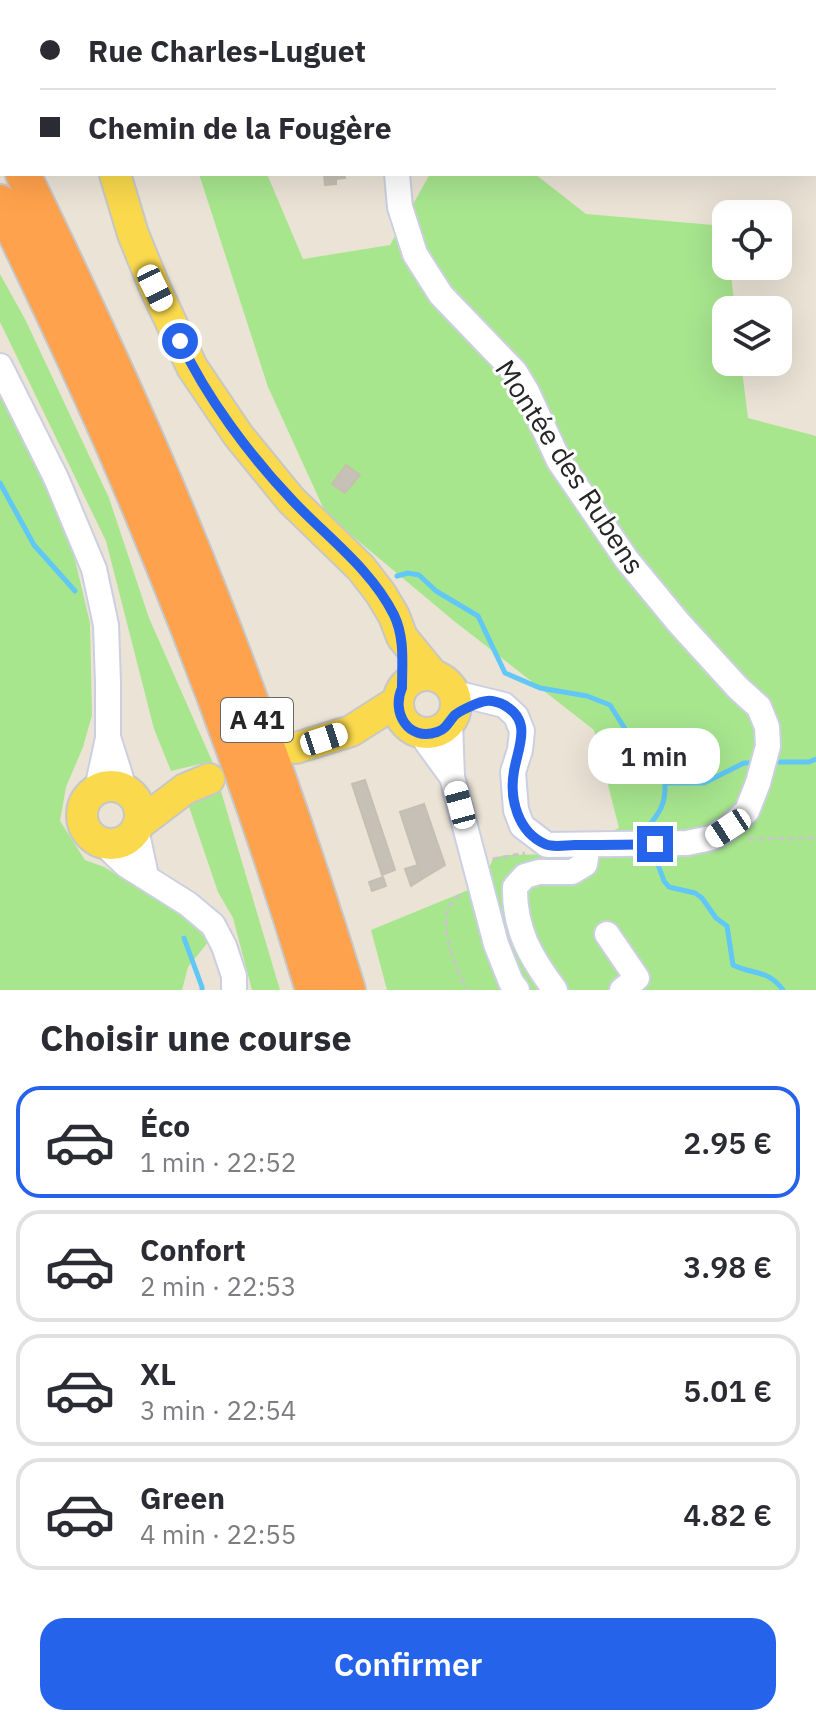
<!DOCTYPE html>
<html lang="fr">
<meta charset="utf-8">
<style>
body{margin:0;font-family:"IBM Plex Sans",sans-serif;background:#f7f7f7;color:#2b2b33;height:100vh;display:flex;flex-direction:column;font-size:30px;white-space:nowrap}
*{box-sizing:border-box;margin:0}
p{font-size:26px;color:#7c7c81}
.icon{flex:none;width:44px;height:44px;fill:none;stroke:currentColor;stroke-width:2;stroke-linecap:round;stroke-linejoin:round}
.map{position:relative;height:990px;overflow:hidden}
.details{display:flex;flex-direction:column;background:#fff;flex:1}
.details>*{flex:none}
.top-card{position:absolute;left:0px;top:0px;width:816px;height:176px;box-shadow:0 8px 32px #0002;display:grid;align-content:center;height:176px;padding:0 40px;background:#fff}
.tools{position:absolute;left:712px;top:200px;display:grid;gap:16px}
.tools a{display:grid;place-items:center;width:80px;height:80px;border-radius:16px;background:#fff;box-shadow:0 8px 32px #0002;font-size:40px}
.end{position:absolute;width:36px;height:36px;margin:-18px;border:10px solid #2563eb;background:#fff;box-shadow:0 0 0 4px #fff}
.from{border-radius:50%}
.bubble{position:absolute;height:56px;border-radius:24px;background:#fff;box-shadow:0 8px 32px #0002;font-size:26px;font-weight:600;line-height:56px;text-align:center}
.car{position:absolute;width:24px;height:48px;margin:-24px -12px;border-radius:10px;box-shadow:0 0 6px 2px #0007;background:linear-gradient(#fff 24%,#345 0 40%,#fff 0 76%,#345 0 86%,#fff 0)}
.top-card b{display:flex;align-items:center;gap:28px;height:76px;font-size:30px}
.top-card b+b{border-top:2px solid #e1e1e2}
.top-card i{width:20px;height:20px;background:#2b2b33}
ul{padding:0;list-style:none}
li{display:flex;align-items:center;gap:24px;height:112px;margin:0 16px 12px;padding:0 24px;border:4px solid #e1e1e2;border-radius:24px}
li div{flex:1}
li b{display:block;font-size:30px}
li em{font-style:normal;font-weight:600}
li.selected{border-color:#2563eb}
li>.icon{width:72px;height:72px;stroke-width:1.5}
h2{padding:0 40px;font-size:36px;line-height:96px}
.action{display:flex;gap:16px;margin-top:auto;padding:16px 40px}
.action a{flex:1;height:92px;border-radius:24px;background:#2563eb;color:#fff;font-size:32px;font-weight:600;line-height:92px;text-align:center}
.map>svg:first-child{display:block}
.green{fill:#a8e68e}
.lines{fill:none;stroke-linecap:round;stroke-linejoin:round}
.stream{stroke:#60c7f6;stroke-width:5}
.building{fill:#c6c0b6;stroke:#c6bfb0;stroke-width:2}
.minor-casing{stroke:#cccfe1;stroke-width:28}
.major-casing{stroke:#c7c7c7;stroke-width:34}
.highway-casing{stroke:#c7c7c7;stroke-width:38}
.path{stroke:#c7c7c7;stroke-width:3;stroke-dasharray:6 4;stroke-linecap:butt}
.minor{stroke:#fff;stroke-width:24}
.major{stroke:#fad94c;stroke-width:30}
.highway{stroke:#ffa24d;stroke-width:34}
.route{stroke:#2563eb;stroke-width:10}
.labels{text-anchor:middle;stroke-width:6;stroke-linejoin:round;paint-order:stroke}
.shield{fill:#fff;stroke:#676767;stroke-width:2}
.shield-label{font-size:26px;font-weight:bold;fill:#262626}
.street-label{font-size:28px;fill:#262626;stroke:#fff}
</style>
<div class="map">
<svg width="816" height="990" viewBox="0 0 816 990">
<rect width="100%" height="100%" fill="#ebe3d6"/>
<g class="green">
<path d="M 199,174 L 267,174 L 303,259 L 390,245 L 430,174 L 535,174 L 586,214 L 725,226 L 726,266 L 730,266 L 735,310 L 726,310 L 726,362 L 741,362 L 748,418 L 816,436 L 816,990 L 387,990 L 371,930 L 488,882 L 487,874 L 493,858 L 506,855 L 558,854 L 619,828 L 594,730 L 454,621 L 326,514 L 268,387 Z"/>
<path d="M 0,274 L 25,319 L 109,498 L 149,618 L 212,761 L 280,990 L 252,990 L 233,918 L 218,892 L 186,798 L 211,769 L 200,764 L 171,771 L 154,729 L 106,541 L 0,322 Z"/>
<path d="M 0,396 L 68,530 L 90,623 L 92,715 L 83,747 L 66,787 L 60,821 L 85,860 L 104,867 L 175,909 L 209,941 L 188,967 L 182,990 L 0,990 Z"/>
</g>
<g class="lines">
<g class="stream">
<path d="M 0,483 L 34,545 L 75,591"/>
<path d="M 397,576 L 408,573 L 419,575 L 436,591 L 478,616 L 505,673 L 540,688 L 587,696 L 610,705 L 632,740 L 665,783 L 704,783 L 744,763 L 755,763"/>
<path d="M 769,762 L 809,762 L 816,759"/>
<path d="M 644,837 L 644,832 C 658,814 666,807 665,783"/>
<path d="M 653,851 L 664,881 L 669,887 L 695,893 L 702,898 L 716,918 L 727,926 L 733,965 C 753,975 768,969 783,990"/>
<path d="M 184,938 L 202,987 L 202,990"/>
</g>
</g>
<g class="building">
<path d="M 324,174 L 344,174 L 345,178 L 336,179 L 336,184 L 325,185 Z"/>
<path d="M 346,465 L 360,475 L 345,493 L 332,484 Z"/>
<path d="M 365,780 L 395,870 L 382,875 L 352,784 Z"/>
<path d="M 424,804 L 445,865 L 422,879 L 400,812 Z"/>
<path d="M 418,865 L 422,879 L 411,886 L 405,869 Z"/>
<path d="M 383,877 L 386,886 L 372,891 L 369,882 Z"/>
</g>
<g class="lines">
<defs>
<g id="minor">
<path d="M 421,2 L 422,0"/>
<path d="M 397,174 L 400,207 L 415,254 L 441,295 L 515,372 L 527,392 L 559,461 L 627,560 L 678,622 L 738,688 L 759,707 L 767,727 L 768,746 L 758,783 L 747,811 L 728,828 L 711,838 L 687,843 L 547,845 L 522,826 L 516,810 L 513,772 L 520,750 L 522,731 L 516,716 L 504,705 L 455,693"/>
<path d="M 0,366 L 56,478 L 94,569 L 106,625 L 108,683 L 108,738 L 97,789"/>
<path d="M 450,722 L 452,777 L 496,944 L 511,982 L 517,990"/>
<path d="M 420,733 L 452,777"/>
<path d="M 109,740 L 124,788"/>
<path d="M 136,829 L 146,876"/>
<path d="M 104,844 L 126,865 L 188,904 L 213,925 L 224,946 L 234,976 L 234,990"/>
<path d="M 607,934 L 637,978 L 622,990"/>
<path d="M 555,990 C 531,958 514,929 515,887 L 525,876 L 539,872 L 572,872 L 585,864 L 588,845"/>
</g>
<g id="major">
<path d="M 68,0 L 68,2"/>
<path d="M 115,174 L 133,234 L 155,288 L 192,367 L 238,435 L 291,500 L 361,568 L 381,594 L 394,616 L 402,637 L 433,675"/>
<circle cx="427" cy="704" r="29"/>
<path d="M 296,748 L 351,731 L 398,701"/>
<circle cx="111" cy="815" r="29"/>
<path d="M 139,824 L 185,789 L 209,779"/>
</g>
<g id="highway">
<path d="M 0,128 L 2,132"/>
<path d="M 23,174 C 68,267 112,360 153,455 C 228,629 292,808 348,990"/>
<path d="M 0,202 C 42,289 84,377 122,466 C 195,637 260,812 313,990"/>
</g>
</defs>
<use href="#minor" class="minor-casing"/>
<use href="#major" class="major-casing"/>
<use href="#highway" class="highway-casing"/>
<g class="path">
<path d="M 748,839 L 816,838"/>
<path d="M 493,859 L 525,853"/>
<path d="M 460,895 C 430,913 456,967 467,990"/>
</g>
<use href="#minor" class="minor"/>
<use href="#major" class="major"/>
<use href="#highway" class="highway"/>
</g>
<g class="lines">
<path class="route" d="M 180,341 C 206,397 250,456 293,501 C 328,538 371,569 394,615 C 405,638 402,663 402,688 C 391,712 408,742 437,732 C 446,729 448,723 454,716 C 457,712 480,701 487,701 C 491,700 501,703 504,705 C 533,721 518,747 514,771 C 509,799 518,832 545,844 C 553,848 566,845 575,845 C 602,845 628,845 655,844"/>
</g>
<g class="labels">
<rect class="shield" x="221" y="698" width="72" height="44" rx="6"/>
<g class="shield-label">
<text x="257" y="729">A 41</text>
</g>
<g class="street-label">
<text transform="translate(570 467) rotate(57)" y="10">Montée des Rubens</text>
</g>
</g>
</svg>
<div class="tools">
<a><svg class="icon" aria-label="locate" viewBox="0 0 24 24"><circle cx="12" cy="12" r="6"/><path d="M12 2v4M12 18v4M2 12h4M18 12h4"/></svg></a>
<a><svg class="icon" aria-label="layers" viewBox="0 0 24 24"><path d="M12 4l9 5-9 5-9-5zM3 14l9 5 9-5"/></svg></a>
</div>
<i class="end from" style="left:180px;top:341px"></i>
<i class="end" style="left:655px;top:844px"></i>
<div class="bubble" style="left:588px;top:728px;width:132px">1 min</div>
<i class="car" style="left:155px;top:288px;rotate:154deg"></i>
<i class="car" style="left:324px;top:739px;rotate:72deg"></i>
<i class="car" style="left:460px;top:805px;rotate:345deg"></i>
<i class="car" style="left:728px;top:828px;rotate:237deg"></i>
<div class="top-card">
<b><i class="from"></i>Rue Charles-Luguet</b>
<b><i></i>Chemin de la Fougère</b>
</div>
</div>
<section class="details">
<h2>Choisir une course</h2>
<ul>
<li class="selected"><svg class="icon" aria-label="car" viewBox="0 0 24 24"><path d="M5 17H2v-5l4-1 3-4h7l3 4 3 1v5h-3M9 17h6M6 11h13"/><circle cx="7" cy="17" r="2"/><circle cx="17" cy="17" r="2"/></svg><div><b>Éco</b><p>1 min · 22:52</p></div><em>2.95 €</em></li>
<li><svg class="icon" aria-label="car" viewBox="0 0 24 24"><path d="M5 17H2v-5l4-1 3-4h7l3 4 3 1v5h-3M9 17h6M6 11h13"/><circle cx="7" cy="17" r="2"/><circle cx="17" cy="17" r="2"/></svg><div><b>Confort</b><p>2 min · 22:53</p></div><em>3.98 €</em></li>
<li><svg class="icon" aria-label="car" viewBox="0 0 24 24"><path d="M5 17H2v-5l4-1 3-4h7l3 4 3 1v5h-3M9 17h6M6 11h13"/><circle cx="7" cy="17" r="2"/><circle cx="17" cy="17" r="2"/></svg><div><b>XL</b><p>3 min · 22:54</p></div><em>5.01 €</em></li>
<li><svg class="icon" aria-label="car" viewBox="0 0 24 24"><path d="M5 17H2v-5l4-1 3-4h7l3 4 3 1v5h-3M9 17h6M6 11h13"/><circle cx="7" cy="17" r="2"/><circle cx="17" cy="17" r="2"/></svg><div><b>Green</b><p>4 min · 22:55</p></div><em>4.82 €</em></li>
</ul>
<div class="action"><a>Confirmer</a></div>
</section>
